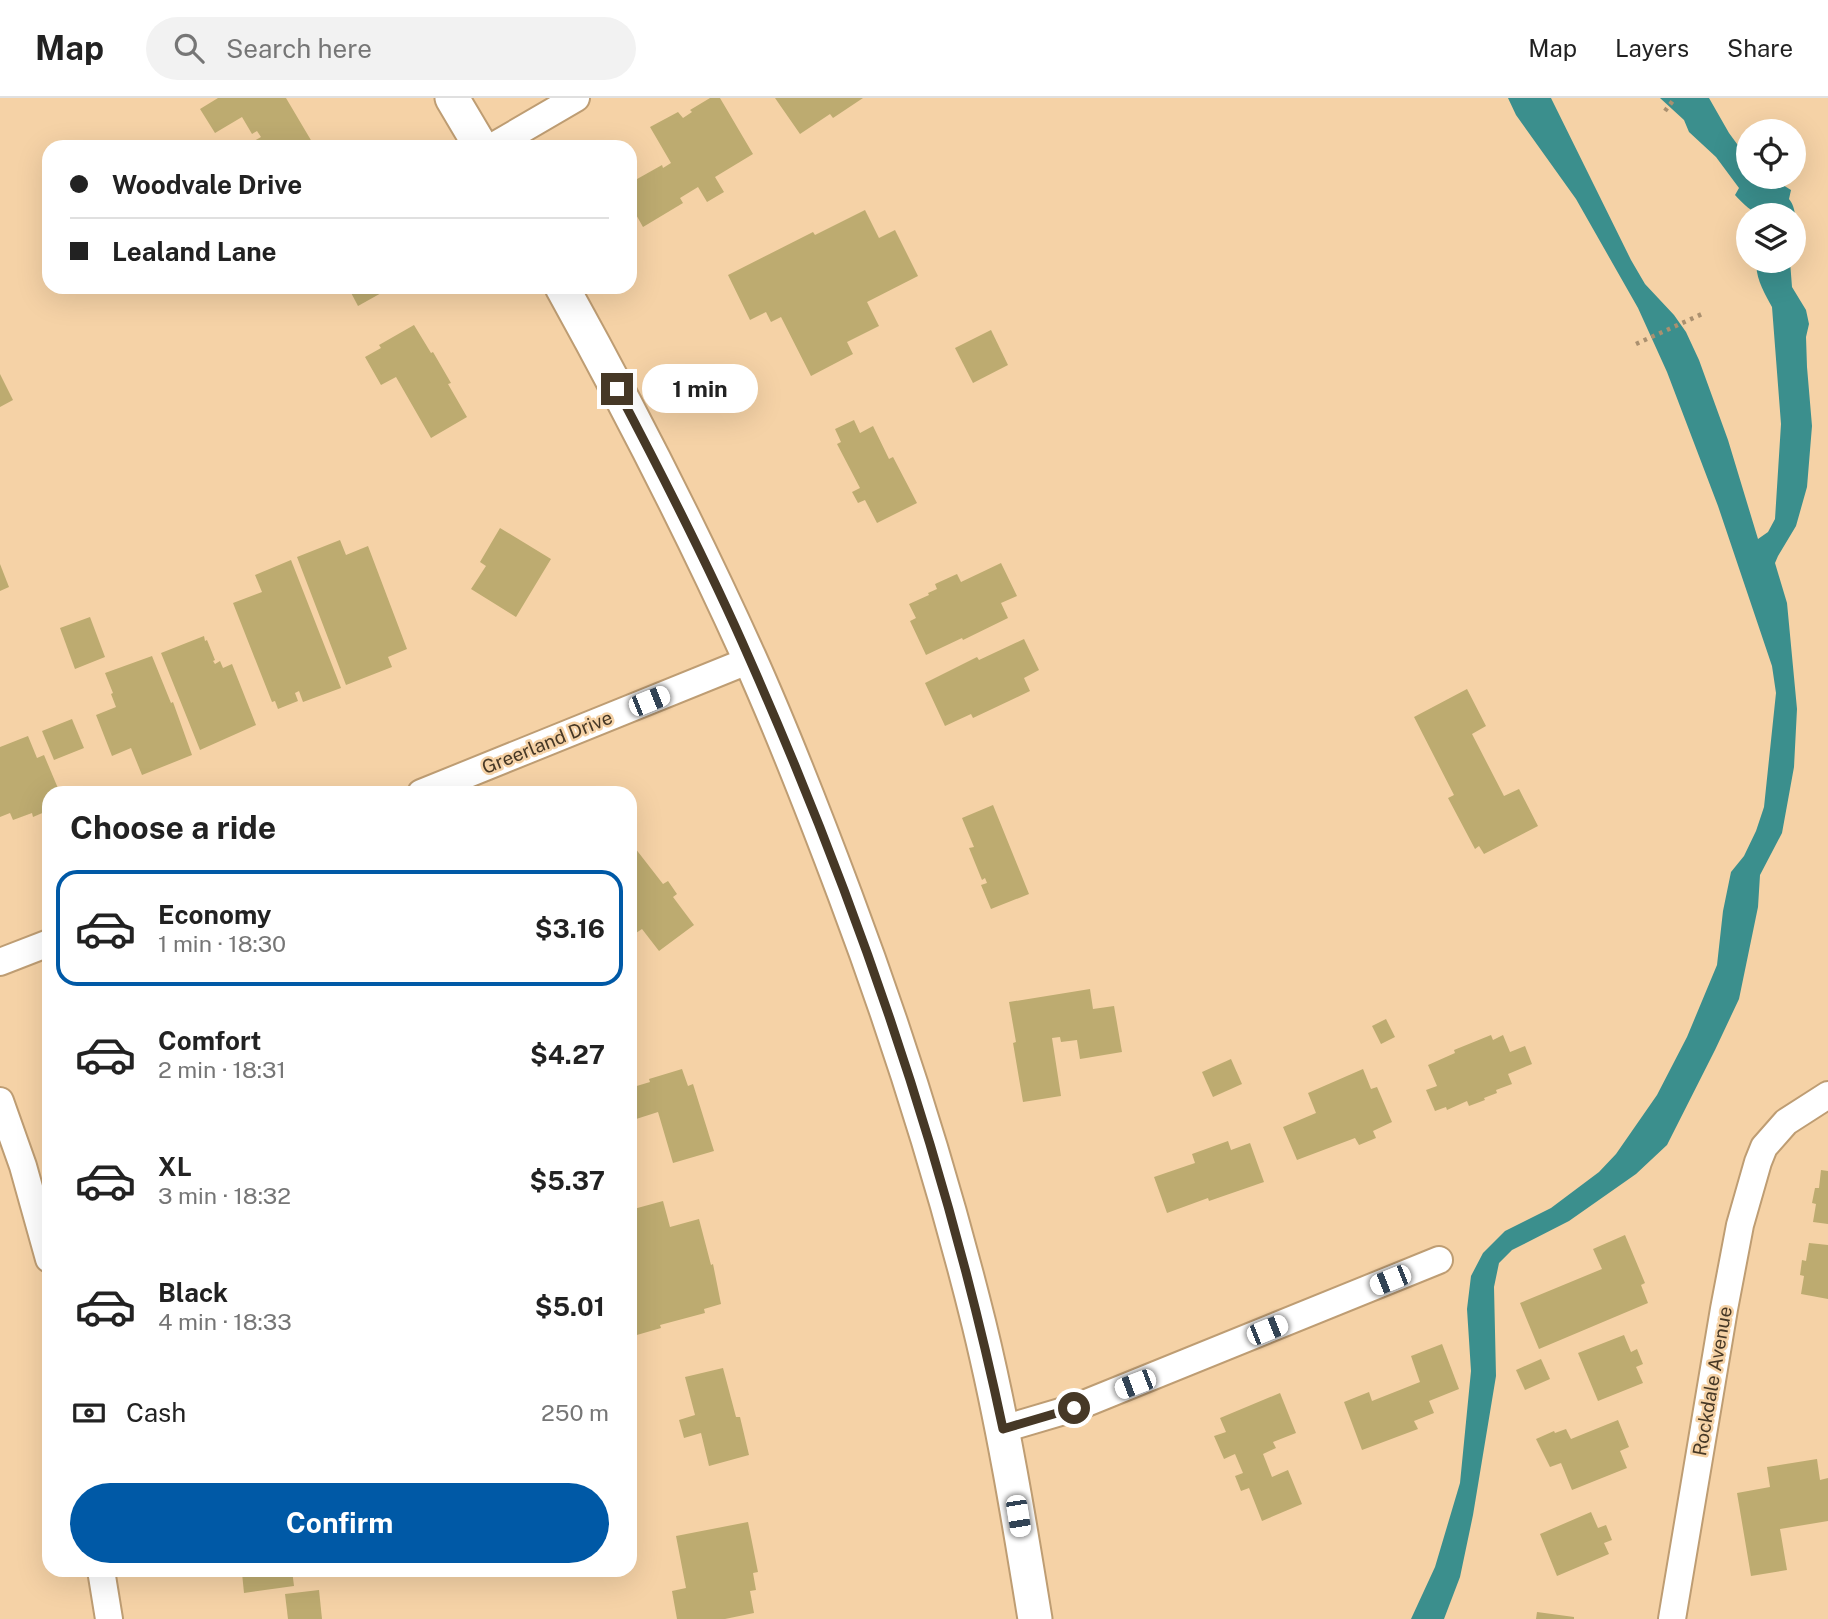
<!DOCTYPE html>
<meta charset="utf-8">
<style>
body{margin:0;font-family:"Public Sans",sans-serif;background:#f2f2f2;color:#222;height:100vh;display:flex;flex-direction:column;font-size:26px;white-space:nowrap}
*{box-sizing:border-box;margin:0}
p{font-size:23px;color:#767676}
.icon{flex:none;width:38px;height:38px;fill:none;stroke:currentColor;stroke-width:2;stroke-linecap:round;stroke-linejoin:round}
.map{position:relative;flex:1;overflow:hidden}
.side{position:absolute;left:42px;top:688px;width:595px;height:791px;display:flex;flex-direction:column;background:#fff;border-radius:21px;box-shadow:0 7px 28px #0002}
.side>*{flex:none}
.banner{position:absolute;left:42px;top:42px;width:595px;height:154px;border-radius:21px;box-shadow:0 7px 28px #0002;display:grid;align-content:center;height:154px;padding:0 28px;background:#fff}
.controls{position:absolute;left:1736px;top:21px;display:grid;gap:14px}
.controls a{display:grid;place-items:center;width:70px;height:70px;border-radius:50%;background:#fff;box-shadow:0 7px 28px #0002;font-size:35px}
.end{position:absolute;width:32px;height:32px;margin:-16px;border:9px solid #463826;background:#fff;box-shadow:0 0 0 4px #fff}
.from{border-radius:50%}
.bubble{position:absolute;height:49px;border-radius:24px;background:#fff;box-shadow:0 7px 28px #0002;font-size:23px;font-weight:700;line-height:49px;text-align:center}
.car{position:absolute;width:21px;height:42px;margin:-21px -10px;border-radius:9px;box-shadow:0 0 5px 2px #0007;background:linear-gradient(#fff 24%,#345 0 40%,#fff 0 76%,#345 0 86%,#fff 0)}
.banner b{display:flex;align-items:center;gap:24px;height:66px;font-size:26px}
.banner b+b{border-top:2px solid #e0e0e0}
.banner i{width:18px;height:18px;background:#222}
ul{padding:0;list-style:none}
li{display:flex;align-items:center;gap:21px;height:116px;margin:0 14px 10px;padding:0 14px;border:4px solid transparent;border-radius:21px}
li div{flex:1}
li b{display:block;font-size:26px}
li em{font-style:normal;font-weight:700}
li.current{border-color:#0059a6}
li>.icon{width:63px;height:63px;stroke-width:1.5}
h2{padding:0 28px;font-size:32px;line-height:84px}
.pay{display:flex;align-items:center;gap:18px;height:77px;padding:0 28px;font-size:26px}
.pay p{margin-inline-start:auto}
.button{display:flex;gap:14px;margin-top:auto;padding:14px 28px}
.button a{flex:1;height:80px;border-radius:42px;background:#0059a6;color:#fff;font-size:28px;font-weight:700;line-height:80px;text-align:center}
header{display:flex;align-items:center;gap:42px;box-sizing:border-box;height:98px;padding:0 35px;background:#fff;border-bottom:2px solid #e0e0e0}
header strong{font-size:33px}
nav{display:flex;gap:38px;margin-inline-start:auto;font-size:24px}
.search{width:490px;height:63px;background:#f2f2f2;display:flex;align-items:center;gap:18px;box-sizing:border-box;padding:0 24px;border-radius:38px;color:#767676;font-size:26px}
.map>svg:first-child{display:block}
.water{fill:#3b8f8d}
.building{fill:#bdab70}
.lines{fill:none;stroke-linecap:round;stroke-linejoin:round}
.minor-casing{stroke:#be9d73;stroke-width:30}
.tertiary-casing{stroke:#be9d73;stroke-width:37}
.path{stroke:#aa906f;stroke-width:4.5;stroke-dasharray:3.5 5;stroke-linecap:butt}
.minor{stroke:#fff;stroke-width:26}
.tertiary{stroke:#fff;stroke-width:33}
.route{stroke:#463826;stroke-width:9}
.labels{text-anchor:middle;stroke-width:5;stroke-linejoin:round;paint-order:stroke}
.street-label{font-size:19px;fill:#463826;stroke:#f5d2a6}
</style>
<header>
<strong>Map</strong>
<div class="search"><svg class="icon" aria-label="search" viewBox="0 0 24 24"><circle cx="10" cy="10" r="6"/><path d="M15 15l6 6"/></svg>Search here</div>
<nav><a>Map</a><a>Layers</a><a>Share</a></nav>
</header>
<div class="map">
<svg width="1828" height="1521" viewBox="0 0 1828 1521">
<rect width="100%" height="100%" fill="#f5d2a6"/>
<g class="water">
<path d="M 1508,0 L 1551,0 L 1631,162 L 1645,186 L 1674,217 L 1686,234 L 1699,262 L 1728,342 L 1758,441 L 1768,434 L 1775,421 L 1781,326 L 1772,209 C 1765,196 1754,178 1757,163 L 1790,163 L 1792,189 L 1806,212 L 1809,226 L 1806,239 L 1807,269 L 1812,328 L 1807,389 L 1796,428 L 1778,458 L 1775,465 L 1787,505 L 1797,611 L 1794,669 L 1782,735 L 1760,777 L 1758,809 L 1739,901 L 1715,952 L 1667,1047 L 1636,1076 L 1569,1123 L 1512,1152 L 1499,1165 L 1494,1189 L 1496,1278 L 1473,1417 L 1460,1479 L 1444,1521 L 1411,1521 L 1435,1469 L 1460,1385 L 1471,1273 L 1467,1211 L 1471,1178 L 1483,1155 L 1505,1133 L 1551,1110 L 1599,1074 L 1616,1056 L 1657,997 L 1687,939 L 1717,867 L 1723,813 L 1731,774 L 1744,758 L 1756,733 L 1764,709 L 1776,595 L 1772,568 L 1718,408 L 1667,274 L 1638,210 L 1576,101 L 1516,17 Z"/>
<path d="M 1660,0 L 1709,0 L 1729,35 L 1748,61 L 1748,79 L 1770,79 L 1791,92 L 1789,101 C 1796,109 1797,126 1794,136 L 1794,117 C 1762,117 1758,122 1735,97 L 1739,90 L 1716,59 L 1689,34 L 1684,22 Z"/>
</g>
<g class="building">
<path d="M 218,0 L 286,0 L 315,49 L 244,49 L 261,39 L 257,33 L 252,36 L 242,19 L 215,35 L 200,11 Z"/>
<path d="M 710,0 L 720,0 L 753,56 L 715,79 L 724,94 L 707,104 L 698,89 L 680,100 L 683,105 L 643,129 L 630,106 L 630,85 L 662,67 L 663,70 L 671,65 L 650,29 L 678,14 L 683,20 L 692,14 L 690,12 Z"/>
<path d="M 775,0 L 863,0 L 833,20 L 830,16 L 800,36 Z"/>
<path d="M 865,112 L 879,140 L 895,132 L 918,178 L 867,204 L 879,228 L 847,244 L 853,256 L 811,278 L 781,219 L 771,224 L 766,214 L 750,222 L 728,177 L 813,134 L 815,137 Z"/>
<path d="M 348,189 L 392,189 L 358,208 Z"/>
<path d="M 414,227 L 431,255 L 433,254 L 451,285 L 448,286 L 467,319 L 431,340 L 396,279 L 381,287 L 365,259 L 381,250 L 379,247 Z"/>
<path d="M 991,232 L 1008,267 L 973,285 L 955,250 Z"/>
<path d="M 0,276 L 13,302 L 0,309 Z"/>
<path d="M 854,322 L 860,335 L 873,328 L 889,361 L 893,359 L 917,405 L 877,425 L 865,402 L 858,405 L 852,394 L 860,390 L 837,346 L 841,344 L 835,331 Z"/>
<path d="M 500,430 L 551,461 L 516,519 L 471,491 L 486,468 L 480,464 Z"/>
<path d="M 340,442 L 346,457 L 368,448 L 407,551 L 388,559 L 392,569 L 346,587 L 297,459 Z"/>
<path d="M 291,462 L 341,590 L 303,604 L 299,593 L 295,595 L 298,603 L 278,611 L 275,603 L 272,604 L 233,505 L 262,494 L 255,477 Z"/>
<path d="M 1001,465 L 1017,498 L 1001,505 L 1008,520 L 963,542 L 962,540 L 926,557 L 910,523 L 916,520 L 909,506 L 929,497 L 928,495 L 937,491 L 935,486 L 957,476 L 961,484 Z"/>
<path d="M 0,466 L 9,489 L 0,493 Z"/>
<path d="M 90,519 L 105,559 L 75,571 L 60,530 Z"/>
<path d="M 204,538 L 205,543 L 207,542 L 215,562 L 213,563 L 215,566 L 220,563 L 223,570 L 232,566 L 256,627 L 200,652 L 161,555 Z"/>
<path d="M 1024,541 L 1039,572 L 1024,580 L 1030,593 L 973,620 L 971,616 L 945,628 L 925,585 L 977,559 L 979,562 Z"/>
<path d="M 152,558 L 171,605 L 173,604 L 192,657 L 142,677 L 131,650 L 112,658 L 96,617 L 116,609 L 111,596 L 113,595 L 105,575 Z"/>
<path d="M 1467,591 L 1486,628 L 1472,636 L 1504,698 L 1519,691 L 1538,728 L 1484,756 L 1479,748 L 1475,751 L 1448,700 L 1454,697 L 1414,619 Z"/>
<path d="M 72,621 L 84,650 L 54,662 L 42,633 Z"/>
<path d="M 28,638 L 37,660 L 44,657 L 60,695 L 49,695 L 49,708 L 46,709 L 47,713 L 33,719 L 32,715 L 13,722 L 10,715 L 0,719 L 0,649 Z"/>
<path d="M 993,707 L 1029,796 L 991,811 L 981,787 L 987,785 L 985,780 L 982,782 L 969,750 L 974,749 L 962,720 Z"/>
<path d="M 635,750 L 663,786 L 668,783 L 677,796 L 673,799 L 694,827 L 659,853 L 642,831 L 630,839 L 630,754 Z"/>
<path d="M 1090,891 L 1093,911 L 1114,908 L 1122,954 L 1080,961 L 1077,942 L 1061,944 L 1060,939 L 1052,940 L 1061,998 L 1023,1004 L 1013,945 L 1016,944 L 1009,904 Z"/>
<path d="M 1386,921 L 1395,939 L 1381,946 L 1372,928 Z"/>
<path d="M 1491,937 L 1493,942 L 1503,937 L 1510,954 L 1525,948 L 1532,966 L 1508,976 L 1512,986 L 1496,992 L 1497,995 L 1484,1000 L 1485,1002 L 1469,1008 L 1467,1003 L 1447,1012 L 1446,1009 L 1435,1013 L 1426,992 L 1437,988 L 1428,967 L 1455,955 L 1454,952 Z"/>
<path d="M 1231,961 L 1242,986 L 1213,999 L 1202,974 Z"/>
<path d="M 682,971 L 688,988 L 693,986 L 714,1053 L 673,1065 L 658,1014 L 630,1023 L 630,990 L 650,984 L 649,981 Z"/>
<path d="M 1363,971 L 1371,991 L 1377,989 L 1392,1024 L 1373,1033 L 1376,1040 L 1359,1047 L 1355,1040 L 1297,1062 L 1283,1029 L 1316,1015 L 1308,995 Z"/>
<path d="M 1228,1043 L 1231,1052 L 1250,1045 L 1264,1084 L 1209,1103 L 1208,1100 L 1167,1115 L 1154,1079 L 1195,1065 L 1192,1056 Z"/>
<path d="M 1821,1072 L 1828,1073 L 1828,1126 L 1813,1124 L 1816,1106 L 1812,1105 L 1815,1090 L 1819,1090 Z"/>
<path d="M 663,1103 L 670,1129 L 699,1121 L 711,1167 L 713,1166 L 721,1206 L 704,1211 L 705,1215 L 660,1227 L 661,1230 L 630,1239 L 630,1112 Z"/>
<path d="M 1625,1137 L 1645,1185 L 1641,1187 L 1648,1205 L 1539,1251 L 1520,1205 L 1602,1171 L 1593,1151 Z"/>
<path d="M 1809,1145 L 1828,1147 L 1828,1201 L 1801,1196 L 1804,1178 L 1800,1177 L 1802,1162 L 1806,1163 Z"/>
<path d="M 1624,1237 L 1631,1254 L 1637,1251 L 1643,1266 L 1636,1269 L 1643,1285 L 1598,1303 L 1578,1255 Z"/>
<path d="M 1442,1246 L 1459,1291 L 1429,1303 L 1434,1315 L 1414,1323 L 1418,1331 L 1362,1352 L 1344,1304 L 1369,1294 L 1372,1303 L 1420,1284 L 1411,1258 Z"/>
<path d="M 1541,1261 L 1550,1281 L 1525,1292 L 1516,1272 Z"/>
<path d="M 723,1270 L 736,1319 L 740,1319 L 749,1357 L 709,1368 L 701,1335 L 684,1340 L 679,1322 L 695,1317 L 685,1279 Z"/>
<path d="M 1280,1295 L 1296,1335 L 1273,1344 L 1276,1350 L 1263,1356 L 1272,1379 L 1288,1372 L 1302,1406 L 1262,1423 L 1249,1390 L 1241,1393 L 1235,1378 L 1243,1375 L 1235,1356 L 1224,1361 L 1214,1338 L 1226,1334 L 1220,1320 Z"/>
<path d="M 1618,1322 L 1629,1349 L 1620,1353 L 1627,1370 L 1572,1392 L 1561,1365 L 1550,1369 L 1536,1341 L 1554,1333 L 1555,1335 L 1566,1331 L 1571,1341 Z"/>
<path d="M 1817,1361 L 1820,1382 L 1828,1380 L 1828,1423 L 1780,1431 L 1787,1472 L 1751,1478 L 1737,1395 L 1770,1389 L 1767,1369 Z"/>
<path d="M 1591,1414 L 1598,1430 L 1606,1427 L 1612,1442 L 1604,1445 L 1609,1456 L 1557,1478 L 1540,1436 Z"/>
<path d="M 748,1424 L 758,1474 L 753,1475 L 756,1492 L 750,1493 L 754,1515 L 725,1521 L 677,1521 L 672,1493 L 686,1490 L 676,1438 Z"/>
<path d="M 236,1472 L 292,1472 L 294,1488 L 244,1495 L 242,1475 L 236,1476 Z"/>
<path d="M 319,1492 L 322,1521 L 288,1521 L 285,1496 Z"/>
<path d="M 1537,1514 L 1574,1519 L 1574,1521 L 1536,1521 Z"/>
</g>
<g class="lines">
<defs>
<g id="minor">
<path d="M 492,49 L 576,0"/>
<path d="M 421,695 L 750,562"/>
<path d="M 0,864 L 49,845"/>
<path d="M 0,1003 L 23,1068 L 49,1161"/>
<path d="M 1003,1331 L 1074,1310 L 1439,1162"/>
<path d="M 101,1472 L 109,1521"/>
<path d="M 1672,1521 L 1724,1211 L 1740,1127 L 1758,1064 L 1764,1049 L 1786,1024 L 1828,997"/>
</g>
<g id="tertiary">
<path d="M 452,0 L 481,49"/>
<path d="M 562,189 C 629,310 692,433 749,559 C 784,637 815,717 845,797 C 898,938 943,1081 979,1226 C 1003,1324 1019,1422 1035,1521"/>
</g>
</defs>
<use href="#minor" class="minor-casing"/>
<use href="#tertiary" class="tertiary-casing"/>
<g class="path">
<path d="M 1665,13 L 1675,0"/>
<path d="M 1636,246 L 1702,216"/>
</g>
<use href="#minor" class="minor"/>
<use href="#tertiary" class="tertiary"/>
</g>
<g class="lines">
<path class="route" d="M 617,291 C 664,380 710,470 750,562 C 859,809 947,1066 1003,1331 L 1074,1310"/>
</g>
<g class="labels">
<g class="street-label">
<text transform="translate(547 644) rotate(-22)" y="7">Greerland Drive</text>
<text transform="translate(1712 1283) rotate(-80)" y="7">Rockdale Avenue</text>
</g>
</g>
</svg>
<div class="controls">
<a><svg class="icon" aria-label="locate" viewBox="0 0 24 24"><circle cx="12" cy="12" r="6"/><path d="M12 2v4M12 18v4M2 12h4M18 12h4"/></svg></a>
<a><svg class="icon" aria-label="layers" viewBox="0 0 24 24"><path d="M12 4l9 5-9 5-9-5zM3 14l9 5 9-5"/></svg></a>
</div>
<i class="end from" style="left:1074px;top:1310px"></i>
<i class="end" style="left:617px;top:291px"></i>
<div class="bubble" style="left:642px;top:266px;width:116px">1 min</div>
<i class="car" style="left:649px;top:603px;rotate:68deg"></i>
<i class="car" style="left:1390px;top:1182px;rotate:248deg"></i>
<i class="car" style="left:1267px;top:1232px;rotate:68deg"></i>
<i class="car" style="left:1135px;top:1286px;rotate:249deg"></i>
<i class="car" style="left:1018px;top:1418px;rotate:171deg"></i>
<div class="banner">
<b><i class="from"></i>Woodvale Drive</b>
<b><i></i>Lealand Lane</b>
</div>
<section class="side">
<h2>Choose a ride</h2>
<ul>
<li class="current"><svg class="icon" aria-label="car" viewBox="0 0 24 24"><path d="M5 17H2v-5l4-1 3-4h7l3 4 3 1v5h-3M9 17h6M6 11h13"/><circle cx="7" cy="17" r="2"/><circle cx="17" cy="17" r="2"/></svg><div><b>Economy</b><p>1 min · 18:30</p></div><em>$3.16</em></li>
<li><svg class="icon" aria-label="car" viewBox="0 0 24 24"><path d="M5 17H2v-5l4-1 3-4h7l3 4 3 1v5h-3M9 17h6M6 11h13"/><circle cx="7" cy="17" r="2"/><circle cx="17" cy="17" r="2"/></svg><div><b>Comfort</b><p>2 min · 18:31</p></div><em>$4.27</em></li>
<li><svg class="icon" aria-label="car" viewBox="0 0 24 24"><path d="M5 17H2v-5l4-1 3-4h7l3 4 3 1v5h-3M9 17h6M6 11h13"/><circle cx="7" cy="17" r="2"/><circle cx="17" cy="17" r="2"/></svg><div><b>XL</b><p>3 min · 18:32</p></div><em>$5.37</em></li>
<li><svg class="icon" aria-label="car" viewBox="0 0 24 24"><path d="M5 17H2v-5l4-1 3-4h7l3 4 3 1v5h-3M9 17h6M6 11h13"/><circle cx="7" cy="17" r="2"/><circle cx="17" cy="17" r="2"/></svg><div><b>Black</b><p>4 min · 18:33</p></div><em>$5.01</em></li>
</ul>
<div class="pay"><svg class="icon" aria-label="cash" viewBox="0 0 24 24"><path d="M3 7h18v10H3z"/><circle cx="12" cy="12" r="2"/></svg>Cash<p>250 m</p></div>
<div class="button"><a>Confirm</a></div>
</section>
</div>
